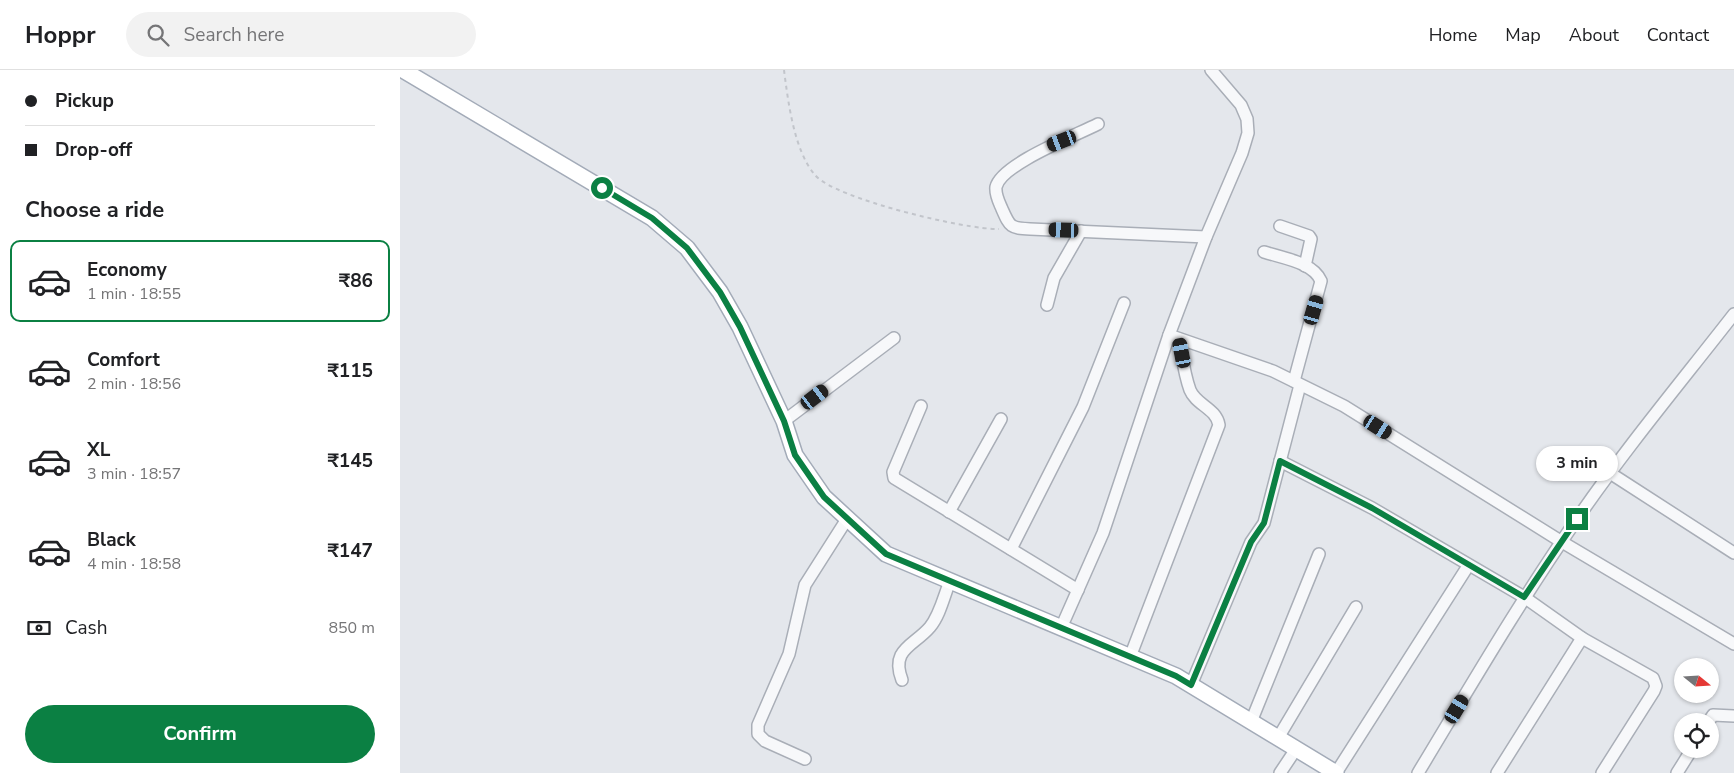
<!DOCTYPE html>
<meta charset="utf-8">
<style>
body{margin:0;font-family:"Nunito Sans",sans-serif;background:#f2f2f2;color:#202124;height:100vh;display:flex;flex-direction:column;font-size:19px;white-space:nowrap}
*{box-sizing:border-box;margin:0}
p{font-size:16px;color:#757577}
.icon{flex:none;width:28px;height:28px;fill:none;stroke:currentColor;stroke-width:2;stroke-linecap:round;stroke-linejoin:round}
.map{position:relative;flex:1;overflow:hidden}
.sheet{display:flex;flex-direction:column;background:#fff;width:400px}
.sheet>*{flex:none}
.top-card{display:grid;align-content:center;height:110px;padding:0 25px;background:#fff}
.needle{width:32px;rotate:108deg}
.buttons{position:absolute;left:1274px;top:588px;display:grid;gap:10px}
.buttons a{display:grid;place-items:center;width:45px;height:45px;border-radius:50%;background:#fff;box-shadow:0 1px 4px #0004;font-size:25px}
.end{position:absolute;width:22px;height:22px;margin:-11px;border:6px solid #0b8043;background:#fff;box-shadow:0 0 0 2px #fff}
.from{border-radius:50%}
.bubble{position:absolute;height:35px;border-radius:18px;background:#fff;box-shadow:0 1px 4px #0004;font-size:16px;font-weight:700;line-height:35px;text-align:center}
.car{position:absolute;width:15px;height:30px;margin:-15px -8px;border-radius:6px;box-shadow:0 0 4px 1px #0007;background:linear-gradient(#222 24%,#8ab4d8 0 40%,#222 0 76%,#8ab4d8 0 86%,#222 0)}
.top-card b{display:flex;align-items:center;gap:18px;height:48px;font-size:19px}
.top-card b+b{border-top:1px solid #e0e0e0}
.top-card i{width:12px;height:12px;background:#202124}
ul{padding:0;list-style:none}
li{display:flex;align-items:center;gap:15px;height:82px;margin:0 10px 8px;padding:0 15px;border:2px solid transparent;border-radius:10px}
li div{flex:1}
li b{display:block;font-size:19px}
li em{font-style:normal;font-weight:700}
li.selected{border-color:#0b8043}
li>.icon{width:45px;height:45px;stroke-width:1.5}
h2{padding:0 25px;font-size:22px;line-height:60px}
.pay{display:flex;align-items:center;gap:12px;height:55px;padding:0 25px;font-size:19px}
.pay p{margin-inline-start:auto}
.cta{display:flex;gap:10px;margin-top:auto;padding:10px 25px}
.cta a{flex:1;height:58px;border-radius:30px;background:#0b8043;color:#fff;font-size:20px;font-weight:700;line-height:58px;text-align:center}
header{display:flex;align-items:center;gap:30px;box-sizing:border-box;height:70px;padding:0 25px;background:#fff;border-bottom:1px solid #e0e0e0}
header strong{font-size:24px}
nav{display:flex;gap:28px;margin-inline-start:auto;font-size:18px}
.search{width:350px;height:45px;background:#f2f2f2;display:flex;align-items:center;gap:12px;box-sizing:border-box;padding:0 18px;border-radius:28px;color:#757577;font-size:19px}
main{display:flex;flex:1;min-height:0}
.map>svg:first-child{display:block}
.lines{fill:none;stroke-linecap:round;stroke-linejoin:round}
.minor-casing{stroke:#a9aeb7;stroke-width:14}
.major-casing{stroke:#a3abb8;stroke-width:18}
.path{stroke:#c2c5cb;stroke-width:2;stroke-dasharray:4 4;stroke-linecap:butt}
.minor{stroke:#f7f8fa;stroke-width:11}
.major{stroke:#fff;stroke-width:15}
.route{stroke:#0b8043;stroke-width:6}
</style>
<header>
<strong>Hoppr</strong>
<div class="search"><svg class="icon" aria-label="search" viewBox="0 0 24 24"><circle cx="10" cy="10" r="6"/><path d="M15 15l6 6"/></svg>Search here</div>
<nav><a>Home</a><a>Map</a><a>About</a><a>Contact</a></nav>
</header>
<main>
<section class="sheet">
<div class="top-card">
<b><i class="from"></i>Pickup</b>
<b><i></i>Drop-off</b>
</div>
<h2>Choose a ride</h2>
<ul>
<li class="selected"><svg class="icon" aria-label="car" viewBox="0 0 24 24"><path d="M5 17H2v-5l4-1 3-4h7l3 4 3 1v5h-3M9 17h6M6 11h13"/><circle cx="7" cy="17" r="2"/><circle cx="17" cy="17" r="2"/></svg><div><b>Economy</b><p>1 min · 18:55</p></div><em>₹86</em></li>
<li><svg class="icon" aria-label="car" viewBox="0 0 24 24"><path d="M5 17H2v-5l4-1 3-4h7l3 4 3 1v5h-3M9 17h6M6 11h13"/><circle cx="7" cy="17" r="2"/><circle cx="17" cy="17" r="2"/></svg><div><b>Comfort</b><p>2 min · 18:56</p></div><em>₹115</em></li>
<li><svg class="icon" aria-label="car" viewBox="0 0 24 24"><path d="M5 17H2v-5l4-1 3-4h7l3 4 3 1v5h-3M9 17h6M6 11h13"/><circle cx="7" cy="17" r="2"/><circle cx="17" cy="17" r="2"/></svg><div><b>XL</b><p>3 min · 18:57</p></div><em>₹145</em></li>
<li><svg class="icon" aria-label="car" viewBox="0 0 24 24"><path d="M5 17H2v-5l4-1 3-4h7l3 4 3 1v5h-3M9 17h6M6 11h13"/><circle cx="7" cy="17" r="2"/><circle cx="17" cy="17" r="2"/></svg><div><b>Black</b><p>4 min · 18:58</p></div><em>₹147</em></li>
</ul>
<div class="pay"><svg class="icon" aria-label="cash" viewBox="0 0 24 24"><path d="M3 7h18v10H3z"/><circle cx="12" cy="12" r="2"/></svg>Cash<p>850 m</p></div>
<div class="cta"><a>Confirm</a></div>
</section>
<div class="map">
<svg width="1334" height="703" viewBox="0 0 1334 703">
<rect width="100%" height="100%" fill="#e4e7ec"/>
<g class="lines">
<defs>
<g id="minor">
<path d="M 698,54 C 677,65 601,94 596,117 C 595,125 599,132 602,139 C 610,157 610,158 630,159 L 806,167"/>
<path d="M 880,156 L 909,166 L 911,169 L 905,196"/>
<path d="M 864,182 C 882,188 913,192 921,211 L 894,311"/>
<path d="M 647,235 L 654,208 L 681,161"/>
<path d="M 769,265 L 873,301 L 944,336 L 1162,472 L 1334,574"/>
<path d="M 521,336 L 493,402 L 494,408 L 678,520"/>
<path d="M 384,351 L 494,268"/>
<path d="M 880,391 L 972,438 L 1124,527 L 1182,568 L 1253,608 L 1256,616 L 1254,621 L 1202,703"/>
<path d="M 1210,403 L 1334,483"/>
<path d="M 549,442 L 601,349"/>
<path d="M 611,479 L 683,337 L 724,233"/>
<path d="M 661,558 L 703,463 L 769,265 L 806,167 L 842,83 L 848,63 L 847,49 L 841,35 L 811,0"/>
<path d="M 730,587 L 819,355 C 816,338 796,335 790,320 C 784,304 782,285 779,269"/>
<path d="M 502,610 C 490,579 514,576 530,557 C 540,545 544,526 550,511"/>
<path d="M 791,615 L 851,472 L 864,453 L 900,315"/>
<path d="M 1309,651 L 1313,645 L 1334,646"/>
<path d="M 851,652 L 919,484"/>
<path d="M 878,668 L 956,537"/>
<path d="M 405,689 L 365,671 L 358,664 L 358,655 L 389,584 L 405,515 L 447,449"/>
<path d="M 880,703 L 896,679"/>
<path d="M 936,703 L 1068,496"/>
<path d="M 1018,703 C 1070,617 1120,531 1177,449 C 1226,378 1281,312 1334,244"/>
<path d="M 1097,703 L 1182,568"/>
<path d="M 1277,703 L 1292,679"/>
</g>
<path id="major" d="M 3,0 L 252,148 L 287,178 L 320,222 L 340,257 L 384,351 L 395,385 L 424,427 L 486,484 L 776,606 L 936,703"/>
</defs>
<use href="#minor" class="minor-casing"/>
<use href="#major" class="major-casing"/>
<path class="path" d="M 384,0 C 388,31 394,81 415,105 C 435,129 567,160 599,159"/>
<use href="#minor" class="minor"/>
<use href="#major" class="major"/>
</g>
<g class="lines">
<path class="route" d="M 202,118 L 252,148 L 287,178 L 320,222 L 340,257 L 384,351 L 395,385 L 424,427 L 486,484 L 776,606 L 791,615 L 851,472 L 864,453 L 880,391 L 972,438 L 1124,527 L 1177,449"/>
</g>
</svg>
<div class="buttons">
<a><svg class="needle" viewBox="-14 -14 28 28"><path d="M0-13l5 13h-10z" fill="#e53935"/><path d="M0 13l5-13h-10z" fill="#757577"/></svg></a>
<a><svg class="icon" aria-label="locate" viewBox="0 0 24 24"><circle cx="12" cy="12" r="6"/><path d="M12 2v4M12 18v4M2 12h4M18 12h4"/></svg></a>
</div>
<i class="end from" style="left:202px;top:118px"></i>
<i class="end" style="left:1177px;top:449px"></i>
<div class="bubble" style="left:1136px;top:376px;width:82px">3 min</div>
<i class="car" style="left:662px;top:71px;rotate:249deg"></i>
<i class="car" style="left:664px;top:160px;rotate:272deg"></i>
<i class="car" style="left:914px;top:240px;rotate:16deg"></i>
<i class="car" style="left:782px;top:283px;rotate:349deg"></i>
<i class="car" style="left:415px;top:327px;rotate:53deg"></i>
<i class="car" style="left:978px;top:357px;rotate:122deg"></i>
<i class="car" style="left:1057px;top:639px;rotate:31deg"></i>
</div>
</main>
